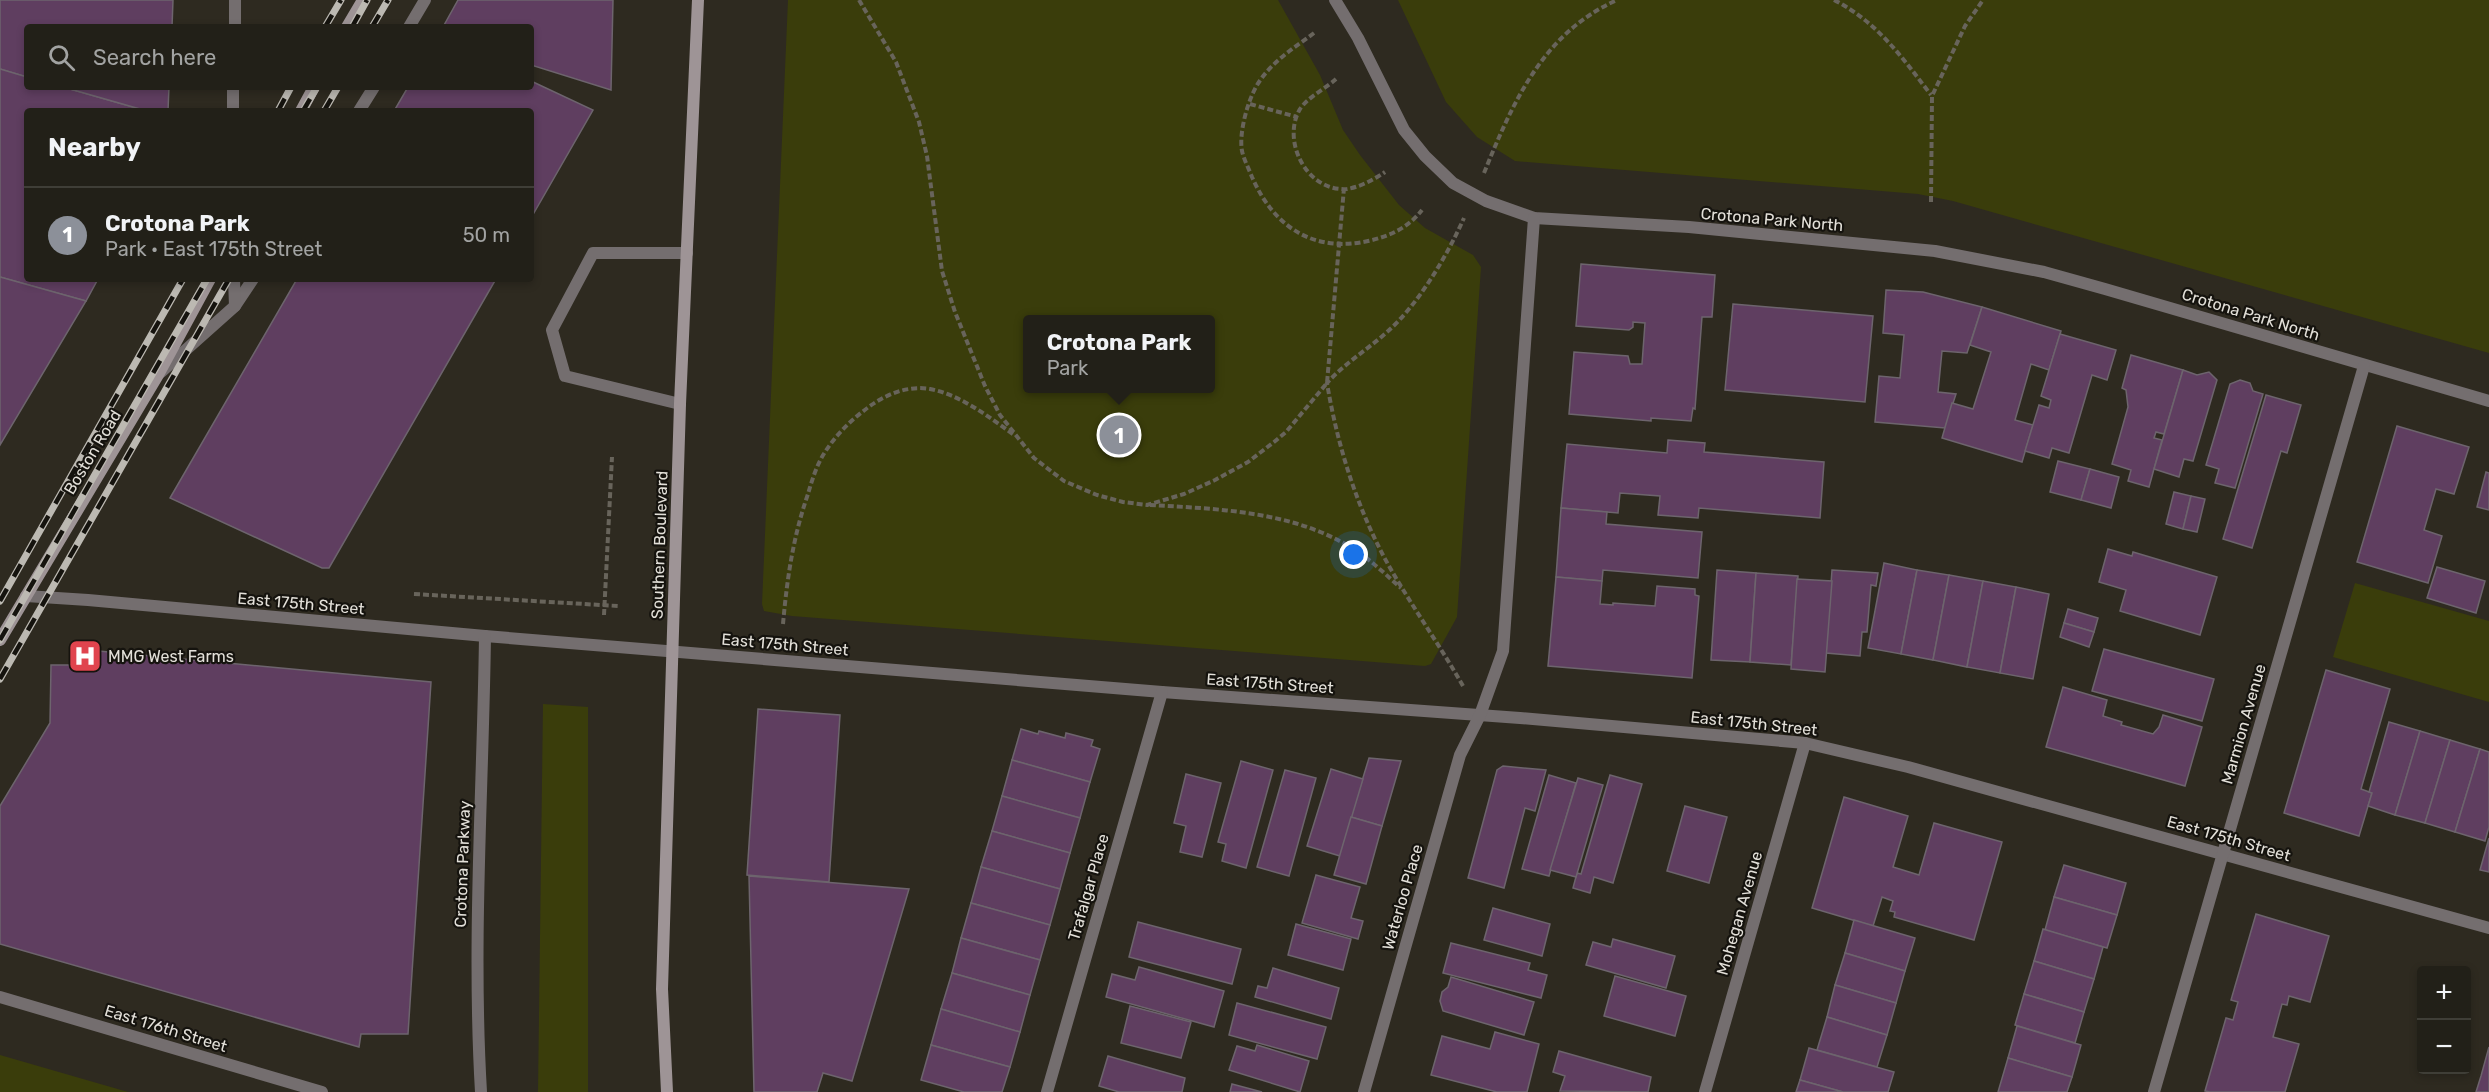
<!DOCTYPE html>
<html lang="en">
<head>
<meta charset="utf-8">
<style>
  :root { --surface:#222018; --page:#2e2d25; --text:#f1f3f6; --muted:#a2a3a2; --line:#3f3e37; --accent:#8c9099 }
  body { margin:0; font-family:Rubik,sans-serif; background:var(--page); color:var(--text) }
  .controls { position:absolute; right:18px; bottom:18px; display:grid; overflow:hidden; border-radius:6px; box-shadow:0 3px 9px #0003 }
  .controls button { width:54px; height:54px; display:grid; place-items:center; padding:0; border:0; border-bottom:2px solid var(--line); background:var(--surface); color:var(--text); font:30px sans-serif }
  .you { position:absolute; left:1354px; top:555px; width:21px; height:21px; margin:-15px; border:4px solid #fff; border-radius:50%; background:#1a73e8; box-shadow:0 0 0 9px #1a73e833 }
  .badge { display:grid; place-items:center; width:39px; height:39px; border-radius:50%; background:var(--accent); color:#fff; font-size:20px; font-weight:700 }
  .pin { position:absolute; translate:-50% -50%; border:3px solid #fff; box-shadow:0 2px 6px #0006 }
  .popup { position:absolute; left:1023px; top:315px; width:192px; height:78px; box-sizing:border-box; display:grid; place-content:center; border-radius:6px; background:var(--surface); filter:drop-shadow(0 2px 4px #0005); font-size:20px; white-space:nowrap; color:var(--muted) }
  .popup b { font-size:22px; color:var(--text) }
  .popup::after { content:''; position:absolute; left:50%; top:100%; margin-left:-12px; border:12px solid transparent; border-top-color:var(--surface) }
  .list { margin:0; padding:0; list-style:none }
  h2 { display:flex; justify-content:space-between; align-items:center; height:78px; margin:0; padding:0 24px; font-size:26px }
  h2 small { font-size:20px; font-weight:400; color:var(--muted) }
  .list li { display:grid; grid-template-columns:39px 1fr auto; gap:18px; align-items:center; box-sizing:border-box; height:96px; padding:0 24px; border-top:2px solid var(--line) }
  .list b { display:block; font-size:22px; white-space:nowrap }
  .list p { margin:0; font-size:20px; white-space:nowrap; color:var(--muted) }
  .list em { font-size:20px; font-style:normal; color:var(--muted) }
  .icon { flex:none; width:33px; height:33px; fill:none; stroke:currentColor; stroke-width:2; stroke-linecap:round; stroke-linejoin:round }
  .map { position:relative; flex:none; width:2489px; height:1092px; overflow:hidden }
  .search { position:absolute; background:var(--surface); box-shadow:0 3px 9px #0003; left:24px; top:24px; width:510px; height:66px; display:flex; align-items:center; gap:15px; box-sizing:border-box; padding:0 21px; border-radius:6px; color:var(--muted); font-size:22px }
  .panel { position:absolute; background:var(--surface); box-shadow:0 3px 9px #0003; left:24px; top:108px; width:510px; height:174px; border-radius:6px }
  .map>svg:first-child { display:block }
  .green { fill:#3a3d0b; fill-rule:evenodd }
  .building { fill:#5f3e60; stroke:#6d646d; stroke-width:1.5 }
  .lines { fill:none; stroke-linecap:round; stroke-linejoin:round }
  .path { stroke:#68645b; stroke-width:4; stroke-dasharray:6 3; stroke-linecap:butt }
  .lane { stroke:#746e6f; stroke-width:12 }
  .street { stroke:#746e6f; stroke-width:12 }
  .secondary { stroke:#9e9496; stroke-width:12 }
  .rail-casing { stroke:#bcb9b2; stroke-width:7 }
  .rail { stroke:#15130e; stroke-width:4.5; stroke-dasharray:14; stroke-linecap:butt }
  .labels { text-anchor:middle; stroke-width:4.5; stroke-linejoin:round; paint-order:stroke }
  .street-label { font-size:16px; fill:#e3e0d9; stroke:#15130e }
  .poi-label { font-size:16px; fill:#e3e0d9; stroke:#15130e; text-anchor:start }
</style>
</head>
<body>
<div class="map">
<svg width="2489" height="1092" viewBox="0 0 2489 1092">
  <rect width="100%" height="100%" fill="#2e2a20"/>
  <!-- green -->
  <g class="green">
    <path d="M788 0H1278L1320 75 1343 130 1360 155 1399 205 1425 228 1473 255 1481 267 1457 617 1431 664 1425 666 792 616 764 611 762 604ZM1028 320H1210V388H1028Z"/>
    <path d="M1398 0H2489V353L1953 201 1918 194 1515 161 1477 137 1446 102Z"/>
    <path d="M2355 583 2489 621V702L2333 657Z"/>
    <path d="M543 704 588 707V1092H538Z"/>
    <path d="M0 1055 128 1092H0Z"/>
  </g>
  <!-- building -->
  <g class="building">
    <path d="M0 0H173L172 27H27V77L0 69Z"/>
    <path d="M458 0H613L611 90 531 65V27H443Z"/>
    <path d="M0 69 27 77V87H63L147 111H27V279H98L86 301 0 277Z"/>
    <path d="M531 81 593 110 531 218V111H394L408 87H531Z"/>
    <path d="M63 87H169L168 111H147Z"/>
    <path d="M1581 264 1715 275 1712 317H1702L1695 409 1693 408 1691 421 1651 418V421L1569 414 1574 352 1628 356 1630 364H1642L1645 323 1633 322V327L1629 330 1576 326Z"/>
    <path d="M0 277 86 301 0 445Z"/>
    <path d="M297 279H496L329 568H322L170 498Z"/>
    <path d="M1886 290 1923 292 1982 307 1967 353 1942 351 1938 392 1956 394 1945 428 1875 422 1879 376 1900 378 1904 335 1883 333Z"/>
    <path d="M1733 304 1873 316 1865 402 1725 390Z"/>
    <path d="M1982 307 2061 331 2049 370 2031 364 2015 420 2033 425 2022 462 1942 438 1952 403 1973 409 1991 352 1970 345Z"/>
    <path d="M2060 334 2116 350 2107 380 2092 375 2069 453 2052 448 2049 458 2025 451 2039 405 2049 408 2051 400 2041 396Z"/>
    <path d="M2131 355 2183 370 2164 434 2156 432 2154 438 2162 440 2149 487 2128 481 2131 470 2112 464 2128 407 2126 390 2122 388Z"/>
    <path d="M2183 370 2197 375 2209 372 2217 380 2193 461 2184 459 2179 477 2154 469Z"/>
    <path d="M2240 380 2250 383 2253 391 2263 394 2235 488 2215 483 2219 469 2206 465 2230 384Z"/>
    <path d="M2266 395 2301 405 2287 453 2281 451 2252 548 2223 539Z"/>
    <path d="M2397 426 2469 447 2454 494 2436 489 2424 530 2442 536 2428 583 2357 562Z"/>
    <path d="M1668 440 1705 443 1704 452 1824 462 1820 518 1699 508 1698 518 1658 515 1660 496 1620 493 1618 513 1561 508 1567 444 1667 453Z"/>
    <path d="M2058 461 2090 469 2081 500 2050 492Z"/>
    <path d="M2090 469 2119 477 2111 508 2081 500Z"/>
    <path d="M2486 472 2489 473V510L2477 507Z"/>
    <path d="M2174 492 2191 496 2183 529 2166 524Z"/>
    <path d="M2191 496 2205 499 2197 532 2183 529Z"/>
    <path d="M1561 508 1607 512 1606 524 1702 532 1698 578 1603 570 1602 581 1556 577Z"/>
    <path d="M2108 549 2132 556 2133 552 2217 577 2200 635 2120 611 2126 590 2099 582Z"/>
    <path d="M1884 563 1917 570 1901 654 1868 648Z"/>
    <path d="M2437 567 2485 581 2476 613 2427 598Z"/>
    <path d="M1717 570 1756 573 1750 662 1711 660Z"/>
    <path d="M1832 570 1878 573 1876 586 1871 585 1867 632H1862L1860 656 1826 653Z"/>
    <path d="M1917 570 1949 575 1933 660 1901 654Z"/>
    <path d="M1756 573 1798 576 1791 665 1750 662Z"/>
    <path d="M1949 575 1983 581 1967 667 1933 660Z"/>
    <path d="M1556 577 1602 581 1600 604 1613 605V603L1655 606 1657 586 1695 589V595L1699 596 1692 678 1548 666Z"/>
    <path d="M1797 579 1832 581 1825 672 1791 669Z"/>
    <path d="M1983 581 2016 587 2000 673 1967 667Z"/>
    <path d="M2016 587 2049 594 2033 679 2000 673Z"/>
    <path d="M2068 609 2098 618 2094 632 2064 623Z"/>
    <path d="M2064 623 2094 632 2089 647 2060 637Z"/>
    <path d="M77 649 431 682 408 1034H361L359 1047 0 944V806L50 723 51 665H70Z"/>
    <path d="M2104 649 2214 679 2202 721 2092 691Z"/>
    <path d="M2326 670 2390 689 2361 789 2372 793 2359 836 2284 813Z"/>
    <path d="M2063 687 2107 700 2103 716 2122 722 2121 725 2153 734 2159 727 2163 715 2202 727 2185 786 2046 747Z"/>
    <path d="M758 709 840 715 829 882 747 875Z"/>
    <path d="M2389 722 2420 731 2395 815 2368 806 2372 793 2369 792Z"/>
    <path d="M1021 729 1038 734 1039 731 1065 738 1066 733 1093 740 1091 746 1100 749 1090 782 1012 760Z"/>
    <path d="M2420 731 2450 740 2425 823 2395 815Z"/>
    <path d="M2450 740 2480 749 2455 832 2425 823Z"/>
    <path d="M2480 749 2489 752V827L2485 841 2455 832Z"/>
    <path d="M1369 758 1401 761 1382 826 1351 817Z"/>
    <path d="M1012 760 1090 782 1080 818 1002 796Z"/>
    <path d="M1241 761 1273 770 1246 868 1222 861 1226 844 1218 842Z"/>
    <path d="M1503 766 1546 770 1535 811 1525 808 1504 888 1468 878 1497 770Z"/>
    <path d="M1331 769 1363 779 1340 856 1307 846Z"/>
    <path d="M1285 770 1316 778 1289 876 1257 867Z"/>
    <path d="M1186 774 1221 783 1202 857 1180 852 1186 826 1174 823Z"/>
    <path d="M1549 775 1576 783 1549 876 1522 869Z"/>
    <path d="M1610 775 1642 784 1613 883 1594 877 1590 893 1573 888 1577 873 1581 874Z"/>
    <path d="M1578 778 1603 785 1576 877 1550 870Z"/>
    <path d="M1002 796 1080 818 1070 853 992 831Z"/>
    <path d="M1844 797 1908 816 1893 867 1919 875 1934 823 2002 842 1974 940 1894 917 1895 912 1890 911 1893 901 1882 897 1873 926 1812 908Z"/>
    <path d="M1685 806 1727 817 1709 883 1667 871Z"/>
    <path d="M1351 817 1382 826 1366 884 1334 875Z"/>
    <path d="M992 831 1070 853 1060 889 981 867Z"/>
    <path d="M2489 838V872L2480 870Z"/>
    <path d="M2064 865 2126 883 2117 915 2054 897Z"/>
    <path d="M981 867 1060 889 1050 925 971 903Z"/>
    <path d="M1316 875 1360 887 1351 918 1363 921 1358 939 1302 923Z"/>
    <path d="M749 876 909 889 852 1081 823 1073 817 1092H754Z"/>
    <path d="M2054 897 2117 915 2107 948 2045 930Z"/>
    <path d="M971 903 1050 925 1040 960 961 938Z"/>
    <path d="M1493 908 1550 924 1542 956 1484 940Z"/>
    <path d="M2256 914 2329 936 2310 1002 2289 996 2287 1005 2282 1004 2273 1037 2299 1044 2285 1092H2210L2205 1091 2226 1018 2233 1020 2238 1002 2231 1000Z"/>
    <path d="M1854 920 1915 938 1905 971 1845 953Z"/>
    <path d="M1138 922 1241 949 1232 984 1129 957Z"/>
    <path d="M1296 924 1351 939 1343 970 1288 955Z"/>
    <path d="M2043 929 2103 947 2094 979 2034 961Z"/>
    <path d="M961 938 1040 960 1030 995 952 973Z"/>
    <path d="M1613 939 1675 956 1666 988 1586 965 1593 942 1611 947Z"/>
    <path d="M1451 943 1530 963 1528 970 1547 975 1541 998 1443 973Z"/>
    <path d="M1845 953 1905 971 1896 1003 1835 985Z"/>
    <path d="M2034 961 2094 979 2084 1012 2024 994Z"/>
    <path d="M1139 967 1224 991 1214 1027 1106 997 1112 974 1135 980Z"/>
    <path d="M1273 968 1339 988 1331 1019 1255 997 1258 986 1267 988Z"/>
    <path d="M952 973 1030 995 1020 1032 941 1009Z"/>
    <path d="M1615 976 1686 996 1675 1036 1604 1016Z"/>
    <path d="M1451 977 1534 1002 1524 1035 1443 1011 1440 1001 1442 992 1448 987Z"/>
    <path d="M1835 985 1896 1003 1887 1035 1827 1017Z"/>
    <path d="M2024 994 2084 1012 2075 1043 2015 1025Z"/>
    <path d="M1237 1003 1326 1027 1317 1059 1229 1035Z"/>
    <path d="M1130 1006 1191 1022 1181 1058 1121 1043Z"/>
    <path d="M941 1009 1020 1032 1010 1067 931 1045Z"/>
    <path d="M1827 1017 1887 1035 1877 1067 1817 1050Z"/>
    <path d="M2017 1026 2081 1045 2072 1077 2008 1058Z"/>
    <path d="M1495 1032 1539 1044 1527 1092H1497L1431 1075 1442 1036 1490 1049Z"/>
    <path d="M931 1045 1010 1067 1002 1092H964L921 1080Z"/>
    <path d="M1257 1045 1309 1061 1300 1092 1229 1070 1237 1046 1255 1051Z"/>
    <path d="M2489 1047V1092H2476L2481 1076Z"/>
    <path d="M1809 1048 1894 1072 1888 1092H1843L1800 1080Z"/>
    <path d="M1559 1051 1651 1077 1648 1092 1560 1091 1565 1076 1553 1072Z"/>
    <path d="M1108 1056 1185 1078 1182 1092H1119L1099 1086Z"/>
    <path d="M2008 1058 2072 1077 2067 1092H1998Z"/>
    <path d="M1800 1080 1843 1092H1796Z"/>
    <path d="M1232 1084 1262 1092H1230Z"/>
  </g>
  <g class="lines">
    <!-- path -->
    <g class="path">
      <path d="M859 0 896 62 919 122 927 156 942 271 955 312 985 386 1000 415 1034 458 1064 481 1097 495 1123 502 1147 505 1184 494 1215 480 1248 462 1274 442 1286 432 1327 383 1344 188"/>
      <path d="M1834 0C1877 22 1902 57 1931 95"/>
      <path d="M1314 33C1291 50 1265 66 1253 93 1246 108 1239 135 1242 151 1244 160 1249 169 1252 177 1274 227 1313 253 1368 241 1390 236 1408 228 1422 210"/>
      <path d="M1336 79C1326 88 1307 98 1300 109 1281 141 1307 192 1347 189 1360 187 1375 179 1385 172"/>
      <path d="M1250 104 1297 117"/>
      <path d="M1484 173C1513 102 1543 33 1617 0"/>
      <path d="M1931 202 1932 96 1965 26 1983 0"/>
      <path d="M1150 505C1219 509 1295 511 1355 550 1371 560 1386 575 1401 588"/>
      <path d="M414 594 618 606"/>
      <path d="M604 615 612 457"/>
      <path d="M783 624C787 579 793 537 808 494 812 480 817 464 825 452 836 435 851 420 866 409 884 395 907 385 930 389 961 395 989 417 1014 435"/>
      <path d="M1463 686C1438 642 1408 601 1384 557 1355 502 1337 443 1327 383 1345 363 1367 350 1387 332 1418 305 1447 256 1464 218"/>
    </g>
    <!-- lane -->
    <g class="lane">
      <path d="M409 27 425 0"/>
      <path d="M359 111 374 87"/>
      <path d="M161 372 235 306 253 279"/>
      <path d="M680 404 565 376 552 330 593 253H687"/>
    </g>
    <!-- street -->
    <g class="street">
      <path d="M1335 0 1358 38 1404 130 1425 156 1453 183 1486 201 1534 218 1689 227 1935 251 2044 272 2105 289 2489 401"/>
      <path d="M235 27V0"/>
      <path d="M233 111V87"/>
      <path d="M234 279 235 306"/>
      <path d="M26 596 88 600 485 636 1162 692 1520 718 1805 743 1908 767 2489 928"/>
      <path d="M0 997 322 1092"/>
      <path d="M481 1092C472 940 483 789 485 636"/>
      <path d="M1047 1092 1162 692"/>
      <path d="M1364 1092 1460 755 1480 715 1503 651 1534 218"/>
      <path d="M1705 1092 1805 743"/>
      <path d="M2154 1092 2364 366"/>
    </g>
    <!-- secondary -->
    <g class="secondary">
      <path d="M347 27 363 0"/>
      <path d="M301 111 314 87"/>
      <path d="M0 640 158 375 210 279"/>
      <path d="M667 1092 662 989 680 404 698 0"/>
    </g>
    <defs>
      <g id="rail">
        <path d="M325 27 341 0"/>
        <path d="M352 27 367 0"/>
        <path d="M372 27 388 0"/>
        <path d="M278 111 291 87"/>
        <path d="M303 111 317 87"/>
        <path d="M324 111 338 87"/>
        <path d="M0 601 183 279"/>
        <path d="M0 640 207 279"/>
        <path d="M0 679 229 279"/>
      </g>
    </defs>
    <!-- rail casing -->
    <use href="#rail" class="rail-casing"/>
    <!-- rail -->
    <use href="#rail" class="rail"/>
  </g>
  <!-- icons -->
  <defs>
    <symbol id="hospital-square" viewBox="-11 -11 22 22"><rect x="-9" y="-9" width="18" height="18" rx="4" fill="#e0444e" stroke="#15130e"/><path d="M-5-5h3v3.5h4V-5h3V5h-3V1.5h-4V5h-3Z" fill="#fff"/></symbol>
  </defs>
  <g fill-rule="evenodd">
    <use href="#hospital-square" x="66" y="637" width="38" height="38"/>
  </g>
  <g class="labels">
    <!-- street labels -->
    <g class="street-label">
      <text transform="translate(1772 219) rotate(5)" y="6">Crotona Park North</text>
      <text transform="translate(2251 314) rotate(17)" y="6">Crotona Park North</text>
      <text transform="translate(92 452) rotate(-59)" y="6">Boston Road</text>
      <text transform="translate(659 545) rotate(-88)" y="6">Southern Boulevard</text>
      <text transform="translate(301 603) rotate(5)" y="6">East 175th Street</text>
      <text transform="translate(785 644) rotate(5)" y="6">East 175th Street</text>
      <text transform="translate(1270 683) rotate(4)" y="6">East 175th Street</text>
      <text transform="translate(1754 723) rotate(6)" y="6">East 175th Street</text>
      <text transform="translate(2243 724) rotate(-74)" y="6">Marmion Avenue</text>
      <text transform="translate(2229 838) rotate(16)" y="6">East 175th Street</text>
      <text transform="translate(462 864) rotate(-88)" y="6">Crotona Parkway</text>
      <text transform="translate(1088 887) rotate(-74)" y="6">Trafalgar Place</text>
      <text transform="translate(1402 897) rotate(-74)" y="6">Waterloo Place</text>
      <text transform="translate(1739 913) rotate(-74)" y="6">Mohegan Avenue</text>
      <text transform="translate(166 1028) rotate(17)" y="6">East 176th Street</text>
    </g>
    <!-- poi labels -->
    <g class="poi-label">
      <text x="108" y="662">MMG West Farms</text>
    </g>
  </g>
</svg>
<div class="controls">
<button>+</button>
<button>−</button>
</div>
<div class="you"></div>
<div class="pin badge" style="left:1119px;top:435px">1</div>
<div class="popup"><b>Crotona Park</b>Park</div>
<div class="search"><svg class="icon" aria-label="search" viewBox="0 0 24 24"><circle cx="10" cy="10" r="6"/><path d="M15 15l6 6"/></svg>Search here</div>
<section class="panel">
<h2>Nearby<small></small></h2>
<ul class="list">
<li><span class="badge">1</span><div><b>Crotona Park</b><p>Park · East 175th Street</p></div><em>50 m</em></li>
</ul>
</section>
</div>
</body>
</html>
